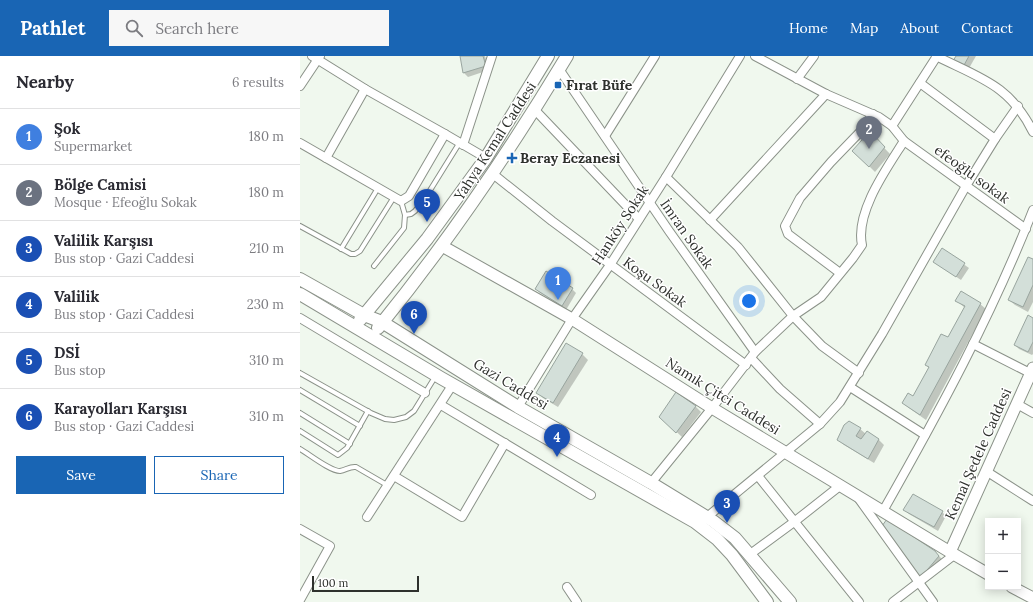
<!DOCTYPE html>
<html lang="en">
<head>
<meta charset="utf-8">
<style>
  :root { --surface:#fff; --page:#f7f7f7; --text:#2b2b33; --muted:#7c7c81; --line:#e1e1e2; --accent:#1965b4 }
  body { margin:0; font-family:Lora,serif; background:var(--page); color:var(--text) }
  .controls { position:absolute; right:12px; bottom:12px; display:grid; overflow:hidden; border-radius:0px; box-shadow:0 2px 10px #0003 }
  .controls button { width:36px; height:36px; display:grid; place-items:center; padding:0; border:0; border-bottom:1px solid var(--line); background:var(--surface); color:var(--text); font:20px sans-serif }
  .scale { position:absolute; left:12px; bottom:10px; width:107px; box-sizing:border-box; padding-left:4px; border:2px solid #2e312d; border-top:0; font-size:11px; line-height:14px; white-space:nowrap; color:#2e312d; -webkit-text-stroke:3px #fff; paint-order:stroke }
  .you { position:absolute; left:449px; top:245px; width:14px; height:14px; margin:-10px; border:3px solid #fff; border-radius:50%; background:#1a73e8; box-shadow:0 0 0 6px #1a73e833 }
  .badge { display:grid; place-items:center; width:26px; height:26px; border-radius:50%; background:var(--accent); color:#fff; font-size:13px; font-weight:700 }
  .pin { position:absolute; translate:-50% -33px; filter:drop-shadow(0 1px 2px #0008) }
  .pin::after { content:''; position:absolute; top:21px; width:14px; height:12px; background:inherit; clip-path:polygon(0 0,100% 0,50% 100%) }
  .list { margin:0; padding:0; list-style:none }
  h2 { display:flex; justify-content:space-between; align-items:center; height:52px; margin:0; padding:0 16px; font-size:17px }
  h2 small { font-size:13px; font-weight:400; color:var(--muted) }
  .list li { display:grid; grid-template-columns:26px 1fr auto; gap:12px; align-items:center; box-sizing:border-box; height:56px; padding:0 16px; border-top:1px solid var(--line) }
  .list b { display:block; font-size:15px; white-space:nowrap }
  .list p { margin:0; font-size:13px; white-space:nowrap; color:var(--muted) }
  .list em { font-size:13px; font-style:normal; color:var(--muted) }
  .actions { display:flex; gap:8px; padding:12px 16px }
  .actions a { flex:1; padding:9px 0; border:1px solid var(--accent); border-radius:0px; text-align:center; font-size:14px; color:var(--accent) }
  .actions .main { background:var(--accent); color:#fff }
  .icon { flex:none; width:22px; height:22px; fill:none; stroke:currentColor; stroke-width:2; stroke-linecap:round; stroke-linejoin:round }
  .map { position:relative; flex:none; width:733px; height:546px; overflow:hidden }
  header { display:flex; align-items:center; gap:24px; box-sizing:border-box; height:56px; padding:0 20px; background:var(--accent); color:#fff }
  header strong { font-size:19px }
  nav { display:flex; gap:22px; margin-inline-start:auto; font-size:14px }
  .search { width:280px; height:36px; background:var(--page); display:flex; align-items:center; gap:10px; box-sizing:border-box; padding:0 14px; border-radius:0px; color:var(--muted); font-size:15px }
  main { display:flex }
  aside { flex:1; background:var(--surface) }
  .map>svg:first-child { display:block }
  .shadow { fill:#0003 }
  .building { fill:#d3dfd9; stroke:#99a59f }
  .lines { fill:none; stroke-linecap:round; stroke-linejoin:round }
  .lane-casing { stroke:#8b9289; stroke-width:6 }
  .street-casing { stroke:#8b9289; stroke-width:10 }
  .secondary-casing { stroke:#8b9289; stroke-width:13 }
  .primary-casing { stroke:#8b9289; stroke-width:14 }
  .lane { stroke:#fff; stroke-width:4 }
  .street { stroke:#fff; stroke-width:8 }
  .secondary { stroke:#fff; stroke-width:11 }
  .primary { stroke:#fff; stroke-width:12 }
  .poi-dot { fill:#1965b4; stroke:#fff; stroke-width:1.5 }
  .labels { text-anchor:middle; stroke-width:3; stroke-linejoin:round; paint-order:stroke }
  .poi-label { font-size:14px; font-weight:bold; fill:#2e312d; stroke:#fff; text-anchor:start }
  .street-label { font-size:14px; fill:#2e312d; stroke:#fff }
</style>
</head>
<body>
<header>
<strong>Pathlet</strong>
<div class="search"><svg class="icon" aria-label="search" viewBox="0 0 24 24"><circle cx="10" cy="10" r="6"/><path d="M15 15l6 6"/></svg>Search here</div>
<nav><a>Home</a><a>Map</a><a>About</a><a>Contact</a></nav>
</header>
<main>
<aside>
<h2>Nearby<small>6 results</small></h2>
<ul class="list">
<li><span class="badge" style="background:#3f7fe0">1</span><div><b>Şok</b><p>Supermarket</p></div><em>180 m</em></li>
<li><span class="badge" style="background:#6b7280">2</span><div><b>Bölge Camisi</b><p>Mosque · Efeoğlu Sokak</p></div><em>180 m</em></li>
<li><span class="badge" style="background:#1a4fb4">3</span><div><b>Valilik Karşısı</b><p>Bus stop · Gazi Caddesi</p></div><em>210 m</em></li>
<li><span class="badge" style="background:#1a4fb4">4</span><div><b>Valilik</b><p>Bus stop · Gazi Caddesi</p></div><em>230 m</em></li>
<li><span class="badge" style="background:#1a4fb4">5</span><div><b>DSİ</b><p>Bus stop</p></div><em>310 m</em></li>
<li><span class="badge" style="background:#1a4fb4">6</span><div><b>Karayolları Karşısı</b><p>Bus stop · Gazi Caddesi</p></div><em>310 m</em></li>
</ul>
<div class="actions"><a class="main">Save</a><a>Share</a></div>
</aside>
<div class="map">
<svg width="733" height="546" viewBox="0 0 733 546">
  <rect width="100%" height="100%" fill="#f0f8ee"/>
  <!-- shadow -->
  <g class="shadow">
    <path d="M161 0H185L189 14 168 21 164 17Z"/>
    <path d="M657 0H676L668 14Z"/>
    <path d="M570 77 590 98 575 116 554 95Z"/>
    <path d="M642 193 669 212 661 224 634 206Z"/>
    <path d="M733 204V246L728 256 715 249 709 244Z"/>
    <path d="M236 233H272L276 237 266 254 240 237Z"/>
    <path d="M657 245 680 248 686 253 626 364 609 352 603 347 614 341 630 313 626 309 648 283 665 252Z"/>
    <path d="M733 263V298L732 299 719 293 715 289Z"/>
    <path d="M282 298 288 304 258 351 243 342 237 336Z"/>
    <path d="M376 337 396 351 401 356 382 381 366 366Z"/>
    <path d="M560 373 566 378 578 383 584 389 574 407 544 389 538 384Z"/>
    <path d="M605 454 642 456 646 460 638 475 609 458Z"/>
    <path d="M583 470 635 496 641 502 644 506 628 525H626Z"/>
  </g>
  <!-- building -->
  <g class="building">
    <path d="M160 0H183L186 10 163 17Z"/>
    <path d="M656 0H669L663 11 653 5Z"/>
    <path d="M570 75 585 91 569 111 552 95Z"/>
    <path d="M642 192 665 207 656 221 633 206Z"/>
    <path d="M728 201 733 203V229L723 251 708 244Z"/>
    <path d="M246 215 273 232 262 250 235 233Z"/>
    <path d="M661 235 681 247 620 359 602 347 608 337 613 340 629 311 625 309 641 278 648 281 665 250 655 245Z"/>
    <path d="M728 259 733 262V286L728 296 714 289Z"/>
    <path d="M266 287 283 297 253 347 236 337Z"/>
    <path d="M376 336 396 350 376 377 359 361Z"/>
    <path d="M549 365 561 372 556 380 561 383 567 375 579 383 568 403 537 384 544 369Z"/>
    <path d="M613 438 643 455 634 471 603 454Z"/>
    <path d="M587 463 635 495 639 500 622 520H619L582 470Z"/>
  </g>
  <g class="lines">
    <defs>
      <g id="lane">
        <path d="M105 159 111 158 115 155 124 144 160 86"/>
        <path d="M0 170 51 198H55L60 195 94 141"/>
        <path d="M41 193 78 132"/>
        <path d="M74 210 104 172 105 159 101 145"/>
        <path d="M0 317 71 357 85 363 94 364 106 361 114 355 135 321"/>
        <path d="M0 334 60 370"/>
        <path d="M0 357 50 388"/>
        <path d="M0 375 38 399 47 392 68 355"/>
        <path d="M0 393C9 398 30 415 40 415 46 414 50 410 56 411L87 429"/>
      </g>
      <g id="street">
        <path d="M12 0 65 33 145 78 186 102"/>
        <path d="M455 0 526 38 579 61 592 70 604 85 726 173"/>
        <path d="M636 0C680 22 710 29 733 76"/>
        <path d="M259 13 369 175 455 296"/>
        <path d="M497 23 514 0"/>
        <path d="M0 30 20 0"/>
        <path d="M235 54 339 163"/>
        <path d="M592 70 637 0"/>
        <path d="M305 80 355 0"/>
        <path d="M695 83 718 50"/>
        <path d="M0 87 101 145 109 140 145 78"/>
        <path d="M163 89 192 0"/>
        <path d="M26 102 65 33"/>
        <path d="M193 118 252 165 446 309"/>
        <path d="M366 121 438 191 493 260 522 290 559 317"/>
        <path d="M410 164 526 38"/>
        <path d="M540 217 488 178 485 170 500 142 531 106 560 76 573 58"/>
        <path d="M0 262 125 337"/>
        <path d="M673 288 730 317"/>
        <path d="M451 302 480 333 520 368"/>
        <path d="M550 331 625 379"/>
        <path d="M717 348 733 357"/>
        <path d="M141 349 291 439"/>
        <path d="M218 351 272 263 310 209 366 121 440 0"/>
        <path d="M686 415 733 445"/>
        <path d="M94 420 162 461 205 387"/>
        <path d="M458 420 559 546"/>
        <path d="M351 427 412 352 455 296 493 260 521 241 553 202 562 189C555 156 587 112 604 85"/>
        <path d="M559 443 633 546"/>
        <path d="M583 455C638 358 692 259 733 154"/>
        <path d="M67 461 153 328"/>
        <path d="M407 461 520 368 540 346 582 278 666 130 695 83 620 27"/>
        <path d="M0 473 30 490 0 544"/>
        <path d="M449 499 494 466 541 429"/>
        <path d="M267 531 277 546"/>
        <path d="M593 546 654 499"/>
      </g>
      <g id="secondary">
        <path d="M142 190 272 263 412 352 650 496 688 518"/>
        <path d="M650 496 733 312"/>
        <path d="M712 531 733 542"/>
      </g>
      <g id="primary">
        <path d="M0 223 64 259 82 266 218 351 351 427 413 465 435 482 490 546"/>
        <path d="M0 238 141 322 395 466 417 483 432 499 467 546"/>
        <path d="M60 264 127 183 186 102 248 0"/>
        <path d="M78 272C148 186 210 95 267 0"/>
      </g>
    </defs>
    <!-- lane casing -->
    <use href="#lane" class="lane-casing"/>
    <!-- street casing -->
    <use href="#street" class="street-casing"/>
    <!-- secondary casing -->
    <use href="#secondary" class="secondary-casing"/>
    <!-- primary casing -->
    <use href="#primary" class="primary-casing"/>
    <!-- lane -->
    <use href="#lane" class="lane"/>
    <!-- street -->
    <use href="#street" class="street"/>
    <!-- secondary -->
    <use href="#secondary" class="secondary"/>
    <!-- primary -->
    <use href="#primary" class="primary"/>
  </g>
  <!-- markers -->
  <g class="poi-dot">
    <rect x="254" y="25" width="8" height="8" rx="2"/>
    <path d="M210 96h4v4h4v4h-4v4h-4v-4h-4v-4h4z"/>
  </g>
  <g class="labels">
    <!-- poi labels -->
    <g class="poi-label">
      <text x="266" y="34">Fırat Büfe</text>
      <text x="220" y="107">Beray Eczanesi</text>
    </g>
    <!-- street labels -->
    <g class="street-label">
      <text transform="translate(195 85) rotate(-57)" y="5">Yahya Kemal Caddesi</text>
      <text transform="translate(672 118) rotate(36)" y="5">efeoğlu sokak</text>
      <text transform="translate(320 169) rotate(-57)" y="5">Hanköy Sokak</text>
      <text transform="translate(387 178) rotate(55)" y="5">İmran Sokak</text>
      <text transform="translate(355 226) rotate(36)" y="5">Koşu Sokak</text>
      <text transform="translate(211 328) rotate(31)" y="5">Gazi Caddesi</text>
      <text transform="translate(423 340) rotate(32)" y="5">Namık Çitci Caddesi</text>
      <text transform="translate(678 398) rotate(-66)" y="5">Kemal Şedele Caddesi</text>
    </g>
  </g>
</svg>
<div class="controls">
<button>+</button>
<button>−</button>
</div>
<div class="scale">100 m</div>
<div class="you"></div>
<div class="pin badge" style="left:258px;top:244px;background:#3f7fe0">1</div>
<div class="pin badge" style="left:569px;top:93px;background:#6b7280">2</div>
<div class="pin badge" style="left:427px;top:467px;background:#1a4fb4">3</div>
<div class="pin badge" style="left:257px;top:401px;background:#1a4fb4">4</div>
<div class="pin badge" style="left:127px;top:166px;background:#1a4fb4">5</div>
<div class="pin badge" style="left:114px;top:278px;background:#1a4fb4">6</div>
</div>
</main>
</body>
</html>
